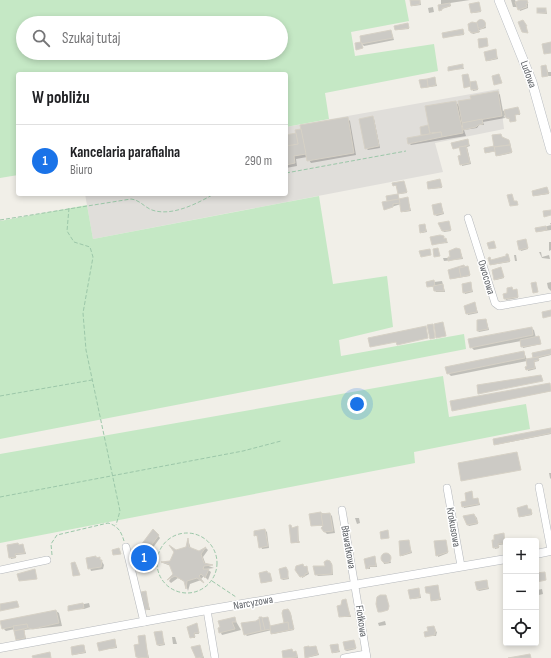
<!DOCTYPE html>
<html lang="pl">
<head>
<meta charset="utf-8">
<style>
  :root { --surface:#fff; --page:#f2f2f2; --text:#202124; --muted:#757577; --line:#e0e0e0; --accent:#1a73e8 }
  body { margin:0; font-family:"Sofia Sans Condensed",sans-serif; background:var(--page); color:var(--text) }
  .controls { position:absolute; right:12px; bottom:12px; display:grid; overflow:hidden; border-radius:4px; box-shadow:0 2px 6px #0003 }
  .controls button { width:36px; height:36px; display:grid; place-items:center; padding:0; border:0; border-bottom:1px solid var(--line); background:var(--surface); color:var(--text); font:20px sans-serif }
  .you { position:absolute; left:357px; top:404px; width:14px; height:14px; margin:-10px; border:3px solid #fff; border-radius:50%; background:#1a73e8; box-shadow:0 0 0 6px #1a73e833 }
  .badge { display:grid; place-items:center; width:26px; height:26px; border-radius:50%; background:var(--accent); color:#fff; font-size:13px; font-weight:700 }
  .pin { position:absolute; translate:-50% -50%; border:2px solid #fff; box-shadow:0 1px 4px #0006 }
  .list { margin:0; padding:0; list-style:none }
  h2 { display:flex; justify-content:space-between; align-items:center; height:52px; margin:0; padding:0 16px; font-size:17px }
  h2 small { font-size:13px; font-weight:400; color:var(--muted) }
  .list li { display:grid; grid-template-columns:26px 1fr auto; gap:12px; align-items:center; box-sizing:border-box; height:72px; padding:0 16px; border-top:1px solid var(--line) }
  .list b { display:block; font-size:15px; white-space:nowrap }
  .list p { margin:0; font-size:13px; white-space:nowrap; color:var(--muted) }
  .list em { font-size:13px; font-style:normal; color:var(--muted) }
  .icon { flex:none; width:22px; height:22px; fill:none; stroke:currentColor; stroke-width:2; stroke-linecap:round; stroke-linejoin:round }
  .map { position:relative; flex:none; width:551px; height:658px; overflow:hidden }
  .search { position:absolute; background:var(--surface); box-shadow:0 2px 6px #0003; left:16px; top:16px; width:272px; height:44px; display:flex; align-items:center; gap:10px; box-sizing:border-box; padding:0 14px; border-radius:22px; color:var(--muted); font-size:15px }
  .panel { position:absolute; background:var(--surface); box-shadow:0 2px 6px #0003; left:16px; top:72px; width:272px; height:124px; border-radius:4px }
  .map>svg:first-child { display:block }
  .industrial { fill:#e0deda }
  .green { fill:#c5e8c5; fill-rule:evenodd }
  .shadow { fill:#0003; fill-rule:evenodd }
  .building { fill:#cccac5; stroke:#d6d1c6 }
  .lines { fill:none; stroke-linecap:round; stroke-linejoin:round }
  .minor-casing { stroke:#b5b8bc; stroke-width:8 }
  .tertiary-casing { stroke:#b5b8bc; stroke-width:9 }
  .secondary-casing { stroke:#b6babf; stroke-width:10 }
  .path { stroke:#9cc7a9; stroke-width:1; stroke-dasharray:4 2; stroke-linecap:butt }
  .minor { stroke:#fff; stroke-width:7 }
  .tertiary { stroke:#fff; stroke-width:8 }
  .secondary { stroke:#fff; stroke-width:9 }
  .labels { text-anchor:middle; stroke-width:3; stroke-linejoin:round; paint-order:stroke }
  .street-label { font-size:11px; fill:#5f6368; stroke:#fff }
</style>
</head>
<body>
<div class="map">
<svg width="551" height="658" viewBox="0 0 551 658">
  <rect width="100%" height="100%" fill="#f1efe8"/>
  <!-- industrial -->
  <path class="industrial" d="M499 89 504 129 435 143 443 172 93 239 85 194H286V127Z"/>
  <!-- green -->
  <g class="green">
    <path d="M0 0H405L409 21 351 32 355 56 434 44 438 71 325 93 329 119 286 127V74H18V175L0 178ZM23 23H281V53H23Z"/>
    <path d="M319 196 333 284 387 276 393 327 339 340 341 356 464 334 466 349 0 439V221L87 205 93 239Z"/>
    <path d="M443 376 449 417 526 404 530 429 414 452 415 463 0 543V454Z"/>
  </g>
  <!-- shadow -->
  <g class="shadow">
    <path d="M411 0H420L421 5 413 6Z"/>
    <path d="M441 0H470L450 3 451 6 442 9 441 11Z"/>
    <path d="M511 0H515L516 2 525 0 528 2V8L520 11 518 7H513Z"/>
    <path d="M479 3 481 12 473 13 472 12Z"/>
    <path d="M433 7 434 12 429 13 428 8Z"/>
    <path d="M546 9 547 14 538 13Z"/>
    <path d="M484 20 486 28 479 30 480 32 473 34 472 33 475 24Z"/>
    <path d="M408 25 409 29 396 30Z"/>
    <path d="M391 31 394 40 364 46 362 44Z"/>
    <path d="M463 31 464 35 444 37Z"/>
    <path d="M495 50 498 59 488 61 487 60Z"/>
    <path d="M462 65 464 69 449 70Z"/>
    <path d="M546 66 548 72H551V76H543Z"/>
    <path d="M468 75 470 83 476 82 478 90 473 91 472 87H465Z"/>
    <path d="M434 78 437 86 422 88Z"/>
    <path d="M498 92 500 95 503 111 519 109 520 115H515L516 120 511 121 510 118 508 119 504 115 505 118 483 122 484 125H479L477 128 464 130 466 136 411 145 409 143 423 136 422 135 428 126 431 129 456 102 459 106 472 99ZM432 132H446L432 134Z"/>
    <path d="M372 117 374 119 380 148 368 150 366 148Z"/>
    <path d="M347 118 350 121 356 155 311 163 307 157 296 159 297 166 286 168V136Z"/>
    <path d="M501 135 503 139 510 142 512 153 498 156 496 151 486 153 493 147Z"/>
    <path d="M467 140 470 146 467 147 471 164 462 166 461 148H454Z"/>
    <path d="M440 180 442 188 429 189Z"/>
    <path d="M404 182 407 193 400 194 397 186 394 185Z"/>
    <path d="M547 188 549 194 534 196Z"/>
    <path d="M398 196 399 200 408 199 411 211 404 212 401 204 385 209 388 202 387 197Z"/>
    <path d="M441 204 444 214 437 216 435 215Z"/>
    <path d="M449 222 451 231 444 232 443 231Z"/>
    <path d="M550 223H551V230L537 232V229L551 225Z"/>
    <path d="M425 225 427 232 422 233 421 232Z"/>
    <path d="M443 237 448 243 433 244Z"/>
    <path d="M526 240 528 249 521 251 520 249Z"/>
    <path d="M549 242H551V250L549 251Z"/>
    <path d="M460 250 463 259 444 261 443 258H452Z"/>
    <path d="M539 252H541L542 257 549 255 550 259 542 258Z"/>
    <path d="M508 255 510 262 491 265 490 258 491 261 507 257Z"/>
    <path d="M514 255H516L517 261H515Z"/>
    <path d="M468 267 470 276 451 279 465 268Z"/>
    <path d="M501 269 504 278 496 280 495 279Z"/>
    <path d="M442 281 445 292H436L434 287H428L434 282Z"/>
    <path d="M551 282V291L548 288 547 283Z"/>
    <path d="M470 283 473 292 465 294 464 292Z"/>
    <path d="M512 288 513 291 517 292 518 298 506 300 505 298Z"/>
    <path d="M475 304 478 313 468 315 465 306Z"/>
    <path d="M486 319 489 330 479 332 478 331Z"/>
    <path d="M531 328 534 330 536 338 540 339 541 344 523 348 521 341 474 350 471 347Z"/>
    <path d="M551 350V355L539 358V361L534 362 536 369 528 371 527 361 451 376 448 373 524 352 527 360 534 358 533 354Z"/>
    <path d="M550 385 551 391 453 410Z"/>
    <path d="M551 429V434L495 445Z"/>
    <path d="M549 473H551V479L550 478Z"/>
    <path d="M471 493 474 500 478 499 480 505 464 508 462 502 468 501Z"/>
    <path d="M527 507 529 510 532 511V515L521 517 520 516Z"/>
    <path d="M321 513 330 514 332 516 335 533 327 534 325 532V526L312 525Z"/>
    <path d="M474 515 477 518 478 524 469 526 467 524Z"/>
    <path d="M355 518H359L360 523 357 524Z"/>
    <path d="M291 526 292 529H298L299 543H292L290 527Z"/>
    <path d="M153 530 160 538 152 549 156 552 153 559 149 558 148 568H141L139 566Z"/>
    <path d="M265 530 267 532 269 548 262 549 258 537 255 535Z"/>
    <path d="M503 535 506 544 499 545V548L495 549 493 541Z"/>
    <path d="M188 540 191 549 199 552 206 548 208 550 203 557 206 565 214 568 207 569 211 572 208 580 204 576 201 579 204 582 201 580 190 584 188 591 185 582 178 578 171 583 169 581 174 574 171 566 163 563 170 562 176 551 187 547Z"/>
    <path d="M408 541 412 553 402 556 401 555Z"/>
    <path d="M445 541 448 553 438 557 435 542Z"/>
    <path d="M23 545 26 554 16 555V558L11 559 8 546Z"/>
    <path d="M388 554 391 563 384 564 382 555Z"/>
    <path d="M96 557 101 560 104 565 103 569 91 571 87 559Z"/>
    <path d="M375 557 377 567H370V569H368L367 568Z"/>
    <path d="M330 562 332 564 333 575 318 576 316 574Z"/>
    <path d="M303 565 307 568 309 574 302 578Z"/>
    <path d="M286 569 289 579 283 580 282 579Z"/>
    <path d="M270 574 272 581 263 583 262 582Z"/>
    <path d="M486 581 489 589 479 591 478 590Z"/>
    <path d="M437 586 441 600 433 601 431 594 427 593Z"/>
    <path d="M419 589 421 598 412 599 411 598Z"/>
    <path d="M542 589 543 594 539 595 537 590Z"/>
    <path d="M145 592 150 610H147L146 609Z"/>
    <path d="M345 600 351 617H341V606Z"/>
    <path d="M89 603 90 607 84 609 69 610V607Z"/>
    <path d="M288 610 291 614 294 630 273 634 272 630 247 636 245 634 256 622 268 618 270 627 285 624Z"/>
    <path d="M56 611 59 613 62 626 24 630 26 639 18 640 15 629 6 631 3 628 1 621Z"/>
    <path d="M234 618 241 630 222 635 219 629Z"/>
    <path d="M385 621 386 625 379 626 378 623Z"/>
    <path d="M197 624 199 634H195V638H192L190 637Z"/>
    <path d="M435 631 437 632 436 636H426Z"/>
    <path d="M161 632 165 645 159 646 158 645Z"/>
    <path d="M144 636 149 658H138L137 657Z"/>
    <path d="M172 637H175L177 644H173Z"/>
    <path d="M115 640 117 648 100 650Z"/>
    <path d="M354 641 356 649 347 651 345 650Z"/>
    <path d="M337 645 340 652 334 653 333 652Z"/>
    <path d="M84 646 86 653 73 655Z"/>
    <path d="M200 647 204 658H196L192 648Z"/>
    <path d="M316 647 319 655 306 658 305 648Z"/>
    <path d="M292 650 293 652 297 653 298 658H284V652Z"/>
  </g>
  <!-- building -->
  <g class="building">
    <path d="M410 0H420V4L411 6Z"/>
    <path d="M520 0H527L528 3 526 4 527 7 518 10 515 2Z"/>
    <path d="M479 2 481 11 471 13 469 4Z"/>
    <path d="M450 3V6L442 8V10L439 11 438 5Z"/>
    <rect x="537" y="8" width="9" height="5"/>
    <circle cx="481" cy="24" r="4.5"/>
    <path d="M523 20 527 26H526L528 33 522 32 518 22Z"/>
    <path d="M472 22 477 23 479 32 471 33 470 31H469L468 24Z"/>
    <path d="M408 23 409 28 395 30 394 26Z"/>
    <path d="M463 29 464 34 443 38 442 33Z"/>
    <path d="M391 30 393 38 361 44 360 36Z"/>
    <path d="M487 38 488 46 479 48 478 39Z"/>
    <path d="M361 42 363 48 356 50 355 43Z"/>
    <path d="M551 42V53L544 54 542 44Z"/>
    <path d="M496 49 497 58 486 61 484 52Z"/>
    <path d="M463 64V68L448 71V67Z"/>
    <path d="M546 65 548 76 542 77 541 66Z"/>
    <path d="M468 74 471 86 464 88 462 75Z"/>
    <path d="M499 74 502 83 494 85 492 76Z"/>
    <path d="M435 77 436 85 428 87 427 79Z"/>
    <path d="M427 79 428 87 421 88 419 80Z"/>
    <path d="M476 81 478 89 471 90 470 82Z"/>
    <path d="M498 91 502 116 462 123 458 101 471 99 470 96Z"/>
    <path d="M456 101 463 133 442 137 441 132 430 133 425 106Z"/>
    <path d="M518 107 520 114 515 115 516 121 510 122 509 118H506L504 110Z"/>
    <path d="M373 116 379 146 365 149 359 119Z"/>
    <path d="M348 117 354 153 307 161 300 125Z"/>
    <path d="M482 119 483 124 478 125 476 127 463 130 462 123Z"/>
    <path d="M428 125 430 134 421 135 420 127Z"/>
    <path d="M301 129 306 154 294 156 295 163 286 165V146L298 144 295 130Z"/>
    <path d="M441 132 442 137 408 144 407 138Z"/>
    <path d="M296 133 298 144 286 146V135Z"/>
    <path d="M501 134 502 137 509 140 510 145 494 147 492 135Z"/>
    <path d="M468 139 469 145 453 149 451 143Z"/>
    <path d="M510 145 512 152 496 156 494 147Z"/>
    <path d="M466 146 470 163 460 165 458 156 461 155 459 147Z"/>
    <path d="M494 146 495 151 485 153 484 148Z"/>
    <path d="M440 179 442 187 428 189 427 182Z"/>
    <path d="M404 181 407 192 398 194 396 185 393 186 392 183Z"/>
    <path d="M547 187 549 193 533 196 532 191Z"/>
    <path d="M398 194 399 199 387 201 386 196Z"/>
    <path d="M512 194 514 201H517L518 205 510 206 507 195Z"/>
    <path d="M408 197 410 210 401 212 399 199Z"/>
    <path d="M399 199 400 203 393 204V207L384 210 382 202Z"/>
    <path d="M441 203 443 213 434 215 432 205Z"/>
    <path d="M551 210V215L544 217 543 211Z"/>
    <path d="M449 221 451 230 442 231 438 223Z"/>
    <path d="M425 224 426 231 420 233 419 225Z"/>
    <path d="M546 226 547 230 536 232 535 228Z"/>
    <path d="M440 235 444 236V239L446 238 447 242 432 245 430 237Z"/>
    <path d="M526 239 528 248 519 250 517 241Z"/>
    <path d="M494 241 496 248 489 249 487 243Z"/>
    <path d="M438 248 440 256 434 257 433 249Z"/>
    <path d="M456 248 460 249 462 258 448 261V257H450L449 251Z"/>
    <path d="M430 249 431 255 421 257 419 251Z"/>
    <path d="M506 254H508L510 261 490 265 488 258 490 257 491 260 506 256Z"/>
    <path d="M464 265 465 267 459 268 461 277 450 279 448 270Z"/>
    <path d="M468 266 470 275 461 277 459 268Z"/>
    <path d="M501 267 504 277 494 280 492 270Z"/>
    <path d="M434 280 435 286 427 287 426 282Z"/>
    <path d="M471 282 472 291 463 293 462 284Z"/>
    <path d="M536 282 538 292 533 293 531 283Z"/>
    <path d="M443 284 444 291H434L433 286Z"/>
    <path d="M512 287 513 290 517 289 518 297 504 299 503 294 507 293V288Z"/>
    <path d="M475 302 477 312 466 314 464 306Z"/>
    <path d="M551 310V316L543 318 542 312Z"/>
    <path d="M486 319 488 329 477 331V320Z"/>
    <path d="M443 322 446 336 436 338 434 324Z"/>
    <path d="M433 324 435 338 430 339 427 325Z"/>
    <path d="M426 326 428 338 397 345 396 342 370 347 368 338Z"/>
    <path d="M532 327 533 335 470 348 468 339Z"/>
    <path d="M539 336 541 344 521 347 520 340Z"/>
    <path d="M551 349V354L533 358 532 353Z"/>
    <path d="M524 351 525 358 447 374 445 367Z"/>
    <path d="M538 357 539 360 534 361 535 368 526 370 525 367 527 366 526 359Z"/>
    <path d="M541 375 543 381 478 394 477 385Z"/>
    <path d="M550 383 551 391 452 411 450 401Z"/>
    <path d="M551 428V433L494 445 493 439Z"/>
    <path d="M517 452 521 470 461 481 458 463Z"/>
    <path d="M472 491 473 499 478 498 479 504 462 507 461 502 466 501 465 493Z"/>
    <path d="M527 505 528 509H531L532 514 519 517 517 508Z"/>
    <path d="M321 512 323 525 311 526 309 514Z"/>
    <path d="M330 513 333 531 324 532 321 528 323 526 321 514Z"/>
    <path d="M474 514 478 523 467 525 463 516Z"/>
    <path d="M289 525H291L292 528 298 526V542H300L291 543Z"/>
    <path d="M153 529 159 535 150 547 154 548 151 560V557H147V566L148 567H137L141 545Z"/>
    <path d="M265 529 268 546 259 548 257 535 254 536V531Z"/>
    <path d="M388 530 389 538 381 539 380 532Z"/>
    <path d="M504 533 505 543 498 544 499 547 493 548 492 540H494V535Z"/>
    <path d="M188 538 189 547 199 551 206 547 201 554 204 563 213 565 204 566 203 569H209L205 578 201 574 199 576 204 583 197 578 187 581 186 589 184 581 175 576 167 580 173 574 169 564 161 562 170 561 174 552 169 545 176 550 186 547Z"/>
    <path d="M409 540 411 552 400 556 399 541Z"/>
    <path d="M446 540 448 552 436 556 434 541Z"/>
    <path d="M18 543 19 545 23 544 25 553 15 554 16 557 9 558 7 545Z"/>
    <path d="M119 548 121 554 113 555 112 550Z"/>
    <circle cx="386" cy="558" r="5"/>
    <path d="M96 556V558L100 557V560H102L101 567 88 569 86 558Z"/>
    <path d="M375 556 376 566H369V568L366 569 364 559Z"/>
    <path d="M327 560 330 561 332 565V574L315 575 313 566H325L324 562Z"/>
    <path d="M75 562 80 575 73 576 71 563Z"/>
    <path d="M303 564 304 567 307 566 308 573 305 574V576L300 577 295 570 296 566Z"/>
    <path d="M286 567 288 571V578L281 579 279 569Z"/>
    <path d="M35 569 37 579 19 581 17 574Z"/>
    <path d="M267 571 268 573H270L272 581 261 583 259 573Z"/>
    <path d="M545 572 546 580 537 582 536 573Z"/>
    <path d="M487 580 488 588 477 590 475 582Z"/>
    <path d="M438 585 440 599 431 601 430 593H426L425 587Z"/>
    <path d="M419 588 420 597 410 599 408 590Z"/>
    <path d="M146 591 149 609 145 610 141 592Z"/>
    <path d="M380 595H386L389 606 388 610 381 612H378L376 604 377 597Z"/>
    <path d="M346 599 350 616 339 617 337 606 341 605 342 600Z"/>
    <path d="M17 601 19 607 0 611V604Z"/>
    <path d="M83 603 84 608 68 611V606Z"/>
    <path d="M288 609 290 612 294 629 289 630 288 622 284 623 282 613 283 610Z"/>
    <path d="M56 610 59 623 33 629 28 628 27 624 2 629 0 621Z"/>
    <path d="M235 617 236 622H232L235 629 219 633 218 628 220 627 218 621Z"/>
    <path d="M259 617H262L265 630 261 631Z"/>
    <path d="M268 617 271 629 265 630 262 618Z"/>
    <path d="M259 619 261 631 244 635 241 623 256 621Z"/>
    <path d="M288 622 289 630 271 634 270 626Z"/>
    <path d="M197 623 199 633H194L195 637 190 638 187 627Z"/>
    <path d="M27 624 28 628 14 631 13 626Z"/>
    <path d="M434 626 436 632H435V635L425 637 424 632 428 631 427 627Z"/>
    <path d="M24 629 25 638 16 640 14 631Z"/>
    <path d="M162 631 164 644 157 645 154 632Z"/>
    <path d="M145 635 148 658 136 657 134 645 139 644 138 636Z"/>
    <path d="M115 639 116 647 99 651 97 643Z"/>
    <path d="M354 640 356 648 345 650 343 642Z"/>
    <path d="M338 644 339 651 332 653 330 645Z"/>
    <path d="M81 645H84L85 652 72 655 71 647Z"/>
    <path d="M200 645 203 657 196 658 191 647Z"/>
    <path d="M309 646V647L316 646 318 654 305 658 304 647Z"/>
    <path d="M292 649 293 652 296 651 297 657 283 658 282 651Z"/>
    <path d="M50 652 51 658H33L32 656Z"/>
    <path d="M530 654 531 658H508Z"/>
  </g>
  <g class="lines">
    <defs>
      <g id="minor">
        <path d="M468 218 495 303 499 306 551 297"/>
        <path d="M539 487 551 550"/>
        <path d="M447 488 461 566"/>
        <path d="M342 510 367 658"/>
        <path d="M126 547 144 622"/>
        <path d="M0 570 47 560"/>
        <path d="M207 610 215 658"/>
        <path d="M344 658 366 654"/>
      </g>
      <g id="tertiary">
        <path d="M536 554 551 551"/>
        <path d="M0 648 207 610 506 559"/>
      </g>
      <path id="secondary" d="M499 0 532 82 551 150"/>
    </defs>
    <!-- minor casing -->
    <use href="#minor" class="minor-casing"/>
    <!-- tertiary casing -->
    <use href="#tertiary" class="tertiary-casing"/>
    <!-- secondary casing -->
    <use href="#secondary" class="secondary-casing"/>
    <!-- path -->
    <g class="path">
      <path d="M286 173 406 151"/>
      <path d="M69 208 67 231 74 242 90 247 93 257 83 313 86 350 120 511 116 525"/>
      <path d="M0 220 131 199C140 200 144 207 152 210 172 217 198 203 214 194"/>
      <path d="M0 396 92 380"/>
      <path d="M0 497 243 451 281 441"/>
      <circle cx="187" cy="563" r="30"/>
      <path d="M52 555 51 544 57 535 108 523C118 526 121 531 124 541"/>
      <path d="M212 581 236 597"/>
    </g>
    <!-- minor -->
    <use href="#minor" class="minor"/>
    <!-- tertiary -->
    <use href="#tertiary" class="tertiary"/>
    <!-- secondary -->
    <use href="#secondary" class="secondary"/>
  </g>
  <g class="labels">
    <!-- street labels -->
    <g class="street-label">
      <text transform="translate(529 74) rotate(70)" y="4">Ludowa</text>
      <text transform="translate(487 277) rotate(73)" y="4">Owocowa</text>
      <text transform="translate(454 527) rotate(80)" y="4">Krokusowa</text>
      <text transform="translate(349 547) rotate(80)" y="4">Bławatkowa</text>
      <text transform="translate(253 602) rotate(-10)" y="4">Narcyzowa</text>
      <text transform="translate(362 621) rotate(82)" y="4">Fiołkowa</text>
    </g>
  </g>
</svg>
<div class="controls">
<button>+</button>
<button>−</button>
<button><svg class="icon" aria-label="locate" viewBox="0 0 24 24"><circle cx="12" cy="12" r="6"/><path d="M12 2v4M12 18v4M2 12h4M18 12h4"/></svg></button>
</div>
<div class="you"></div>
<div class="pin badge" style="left:144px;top:558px">1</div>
<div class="search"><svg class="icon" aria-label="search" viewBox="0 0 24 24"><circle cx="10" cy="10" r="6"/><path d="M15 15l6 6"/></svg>Szukaj tutaj</div>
<section class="panel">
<h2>W pobliżu<small></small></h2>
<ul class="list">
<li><span class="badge">1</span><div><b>Kancelaria parafialna</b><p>Biuro</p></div><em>290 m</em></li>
</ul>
</section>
</div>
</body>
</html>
